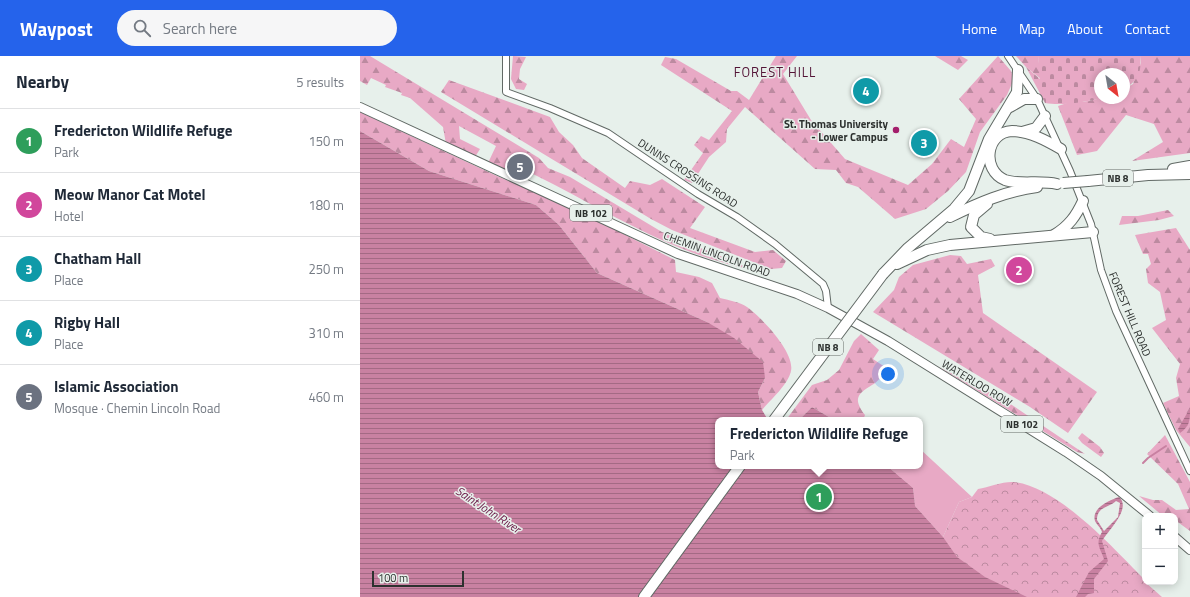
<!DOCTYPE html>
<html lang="en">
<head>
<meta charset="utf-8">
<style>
  :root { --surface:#fff; --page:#f6f6f7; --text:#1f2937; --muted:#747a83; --line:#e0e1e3; --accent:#2563eb }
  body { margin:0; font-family:"Titillium Web",sans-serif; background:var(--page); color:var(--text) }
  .controls { position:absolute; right:12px; bottom:12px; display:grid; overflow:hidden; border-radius:8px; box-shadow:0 2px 10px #0003 }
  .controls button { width:36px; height:36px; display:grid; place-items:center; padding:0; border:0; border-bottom:1px solid var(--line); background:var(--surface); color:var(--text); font:20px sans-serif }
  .compass { position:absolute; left:734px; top:12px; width:36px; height:36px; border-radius:50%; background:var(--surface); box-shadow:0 2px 10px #0003; rotate:149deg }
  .scale { position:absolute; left:12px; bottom:10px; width:92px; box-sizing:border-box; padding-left:4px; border:2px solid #2d312f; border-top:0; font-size:11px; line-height:14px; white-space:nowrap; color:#2d312f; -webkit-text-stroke:3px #e7f0eb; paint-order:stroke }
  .you { position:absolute; left:528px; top:318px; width:14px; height:14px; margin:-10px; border:3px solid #fff; border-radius:50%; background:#1a73e8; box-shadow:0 0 0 6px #1a73e833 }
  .badge { display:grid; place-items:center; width:26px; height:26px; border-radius:50%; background:var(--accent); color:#fff; font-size:13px; font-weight:700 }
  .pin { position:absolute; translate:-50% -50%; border:2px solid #fff; box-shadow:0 1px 4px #0006 }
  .popup { position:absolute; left:355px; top:361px; width:208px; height:52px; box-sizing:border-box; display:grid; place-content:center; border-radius:8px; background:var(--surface); filter:drop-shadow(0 1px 3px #0005); font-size:13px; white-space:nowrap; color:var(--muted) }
  .popup b { font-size:15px; color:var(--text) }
  .popup::after { content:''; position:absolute; left:50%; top:100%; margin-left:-8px; border:8px solid transparent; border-top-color:var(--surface) }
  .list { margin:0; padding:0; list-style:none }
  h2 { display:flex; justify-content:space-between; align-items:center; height:52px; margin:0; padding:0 16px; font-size:17px }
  h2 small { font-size:13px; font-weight:400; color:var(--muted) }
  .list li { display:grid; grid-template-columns:26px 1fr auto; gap:12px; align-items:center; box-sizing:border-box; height:64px; padding:0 16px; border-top:1px solid var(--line) }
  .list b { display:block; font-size:15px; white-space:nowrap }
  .list p { margin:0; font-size:13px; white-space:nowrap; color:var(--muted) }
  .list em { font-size:13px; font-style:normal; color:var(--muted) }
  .icon { flex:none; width:22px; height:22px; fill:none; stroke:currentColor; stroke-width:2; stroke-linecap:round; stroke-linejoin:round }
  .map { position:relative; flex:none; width:830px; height:541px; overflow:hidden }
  header { display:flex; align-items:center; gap:24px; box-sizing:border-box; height:56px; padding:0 20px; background:var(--accent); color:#fff }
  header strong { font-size:19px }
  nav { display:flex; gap:22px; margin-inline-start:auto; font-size:14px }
  .search { width:280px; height:36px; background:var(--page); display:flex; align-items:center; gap:10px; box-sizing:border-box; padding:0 14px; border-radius:22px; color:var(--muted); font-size:15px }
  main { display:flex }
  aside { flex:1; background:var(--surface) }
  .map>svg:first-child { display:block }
  .green { fill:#e8a9c5 }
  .forest { fill:url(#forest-firs) }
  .cemetery { fill:url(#cemetery-stones) }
  .park { fill:url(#park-crowns) }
  .water { fill:url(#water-rules); fill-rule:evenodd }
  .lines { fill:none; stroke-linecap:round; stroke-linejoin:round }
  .stream { stroke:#c881a1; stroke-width:2 }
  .minor-casing { stroke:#616965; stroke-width:8 }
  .major-casing { stroke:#616965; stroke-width:10 }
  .highway-casing { stroke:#616965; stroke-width:12 }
  .minor { stroke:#fff; stroke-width:6 }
  .major { stroke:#fff; stroke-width:8 }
  .highway { stroke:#fff; stroke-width:10 }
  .highway-bridge-casing { stroke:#616965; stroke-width:12; stroke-linecap:butt }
  .highway-bridge { stroke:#fff; stroke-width:10 }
  .poi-dot { fill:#a31e6b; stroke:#e7f0eb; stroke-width:1.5 }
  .labels { text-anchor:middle; stroke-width:3; stroke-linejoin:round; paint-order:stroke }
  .shield { fill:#e7f0eb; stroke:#656a67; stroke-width:1 }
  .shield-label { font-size:10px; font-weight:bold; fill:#2d312f }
  .poi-label { font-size:11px; font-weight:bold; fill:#2d312f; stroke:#e7f0eb; text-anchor:end }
  .street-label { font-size:11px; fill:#2d312f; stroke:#e7f0eb }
  .water-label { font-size:12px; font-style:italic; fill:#681343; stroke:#e7f0eb }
  .quarter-label { font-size:13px; letter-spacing:1px; fill:#531436; stroke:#e7f0eb }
</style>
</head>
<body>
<header>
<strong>Waypost</strong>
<div class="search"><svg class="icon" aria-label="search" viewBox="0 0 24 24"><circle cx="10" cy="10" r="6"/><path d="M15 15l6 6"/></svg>Search here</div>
<nav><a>Home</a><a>Map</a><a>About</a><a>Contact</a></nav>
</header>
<main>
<aside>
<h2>Nearby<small>5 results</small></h2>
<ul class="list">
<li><span class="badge" style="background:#2e9e5b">1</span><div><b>Fredericton Wildlife Refuge</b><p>Park</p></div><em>150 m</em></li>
<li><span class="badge" style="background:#d1479c">2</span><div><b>Meow Manor Cat Motel</b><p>Hotel</p></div><em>180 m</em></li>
<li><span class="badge" style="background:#0f9aa8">3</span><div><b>Chatham Hall</b><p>Place</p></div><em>250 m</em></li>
<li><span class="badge" style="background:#0f9aa8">4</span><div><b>Rigby Hall</b><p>Place</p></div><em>310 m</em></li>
<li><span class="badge" style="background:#6b7280">5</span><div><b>Islamic Association</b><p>Mosque · Chemin Lincoln Road</p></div><em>460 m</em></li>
</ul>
</aside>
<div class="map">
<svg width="830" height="541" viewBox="0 0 830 541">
  <defs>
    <pattern id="forest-firs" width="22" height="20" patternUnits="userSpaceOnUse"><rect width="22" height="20" fill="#e8a9c5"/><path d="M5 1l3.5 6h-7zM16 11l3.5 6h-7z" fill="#bc8aa0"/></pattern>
    <pattern id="cemetery-stones" width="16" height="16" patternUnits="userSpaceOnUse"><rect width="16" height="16" fill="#e8a9c5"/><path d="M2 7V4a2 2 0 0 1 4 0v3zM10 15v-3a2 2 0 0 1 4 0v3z" fill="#bc8aa0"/></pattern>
    <pattern id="park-crowns" width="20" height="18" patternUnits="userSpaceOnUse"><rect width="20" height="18" fill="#e8a9c5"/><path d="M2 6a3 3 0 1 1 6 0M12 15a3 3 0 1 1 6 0" fill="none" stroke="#bc8aa0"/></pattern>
    <pattern id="water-rules" width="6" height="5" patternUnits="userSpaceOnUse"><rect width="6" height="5" fill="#c881a1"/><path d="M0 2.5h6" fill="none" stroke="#a36a84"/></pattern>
  </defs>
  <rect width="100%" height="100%" fill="#e7f0eb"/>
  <!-- green -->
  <path class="green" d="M560 393 612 441 599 446 583 481 555 450 553 432 527 410H560Z"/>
  <!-- forest -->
  <g class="forest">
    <path d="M0 0H10L179 102 188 112 210 121 302 176 389 212C376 212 364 206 351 203 288 183 232 147 173 118L175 113 162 109 164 103 159 97 154 98 145 113 128 107 136 90 99 70 100 83 120 93 115 101 86 88 83 71 50 42 41 39 42 37 25 31 26 29 11 22 7 29 0 25Z"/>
    <path d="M153 0 166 1 160 13 159 23 167 28 164 34 156 33 151 23Z"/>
    <path d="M416 0H437L423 18 451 64 485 103 548 129 572 108 591 83 604 91 616 63 599 43 638 0 651 15 654 23 647 39 620 76 606 116 588 135 566 153 535 163 498 131 486 127 476 114 455 113 385 51 367 73 366 86 349 101 332 127 324 124 343 97 334 89 341 80 349 84 372 55 301 9 305 1 316 3 371 35H377L389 44Z"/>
    <path d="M575 0H601L608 4 598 14Z"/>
    <path d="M656 0H678L681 23 666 11Z"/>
    <path d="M780 0H830V97L772 105 803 86 794 68 766 59 737 95 717 99 698 50 710 46H723L742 42H764V33L773 28 781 7Z"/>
    <path d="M89 24 190 61 199 76 213 89 222 102 265 132 270 125 290 129 302 123 345 151 330 172 395 196 413 194 426 205 422 212 411 213 312 174 291 163 81 36Z"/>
    <path d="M0 56 137 120 202 147 315 204 316 216 339 221 352 227 360 242C368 244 380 246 387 251 401 261 435 296 431 315 428 329 411 343 402 354L398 336 405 322 347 266 237 217 199 169 176 149 69 115 0 75Z"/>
    <path d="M808 154 814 160 799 164 759 169 762 160H778Z"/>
    <path d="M816 172 830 194V391L816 374 803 347 819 340 816 322 820 308 792 272 806 264 800 236 788 227 786 213 791 208 788 198H783L775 179Z"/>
    <path d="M590 199 601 200 607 208 631 203 635 210 618 219 623 257 737 336 708 377 670 351 513 256 534 234 539 221 553 209Z"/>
    <path d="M501 278 519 294 513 303 528 313C523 318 518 326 512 329 497 338 493 343 505 359L503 364H474L452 351 439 364H426L452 329 467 324 479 314 494 285Z"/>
    <path d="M577 310 646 345 725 398 717 396Z"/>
    <path d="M722 377 740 391 744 397 741 401 722 387 718 382Z"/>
    <path d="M805 379 830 426V475L815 464V460H803L779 440 793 444H802L816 454 829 453 818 428 787 398Z"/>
  </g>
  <!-- cemetery -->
  <path class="cemetery" d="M678 0H780C782 16 778 25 764 33V18H740V42H742C725 46 702 50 685 47L666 11 680 23Z"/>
  <!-- park -->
  <path class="park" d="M386 410H527L553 432 555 450 583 481 599 446 612 441 618 433C629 431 644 425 654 426 699 431 754 493 785 524V526L802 541H290Z"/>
  <!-- water -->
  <g class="water">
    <path d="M0 75 69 115 176 149 199 169 237 217 347 266 374 282 403 306 405 322 398 336 402 354 408 364H358V410H527L553 432 555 450 583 481 597 501 625 521 667 541H0Z"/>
    <path d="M452 351 474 364H439Z"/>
    <path d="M830 352C830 364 830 370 820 377L818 373Z"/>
    <path d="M759 441C772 452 748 475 742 485L748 505 734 523V537L728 538 725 541H716L729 516 744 503C740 492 735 488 742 476 741 472 737 469 735 465 731 452 750 444 759 441ZM756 445 760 447 758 461 744 475 737 464C737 450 749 452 756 445Z"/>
  </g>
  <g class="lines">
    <!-- stream -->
    <path class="stream" d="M783 407 788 402 806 390"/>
    <defs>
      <g id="minor">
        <path d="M146 0V36L190 52 248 77 338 138 377 161 415 188 463 228 466 235 468 252"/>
        <path d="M648 0 677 43 710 115 731 168 741 214 756 255 830 415"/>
      </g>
      <g id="major">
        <path d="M0 51 318 198 437 238 468 252 528 285 706 396 741 420 790 460"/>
        <path d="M815 481 830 494"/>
      </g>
      <g id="highway">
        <path d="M650 51 664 43H677"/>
        <path d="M662 76 676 72 685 60"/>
        <path d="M813 113 830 110"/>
        <path d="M728 125 788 119 830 118"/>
        <path d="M697 128C680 124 658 129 645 124 621 114 626 76 652 75 669 75 687 85 701 93"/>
        <path d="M627 148 614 159 611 171 621 181 630 183"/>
        <path d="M590 161C618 147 646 135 677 131"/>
        <path d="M694 179C709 170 716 160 723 145"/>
        <path d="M537 208 567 194 590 189 733 176"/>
        <path d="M523 218 548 192 594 153 609 135 629 83 657 36 658 14"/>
        <path d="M284 541 380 410"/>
      </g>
    </defs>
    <!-- minor casing -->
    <use href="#minor" class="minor-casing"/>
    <!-- major casing -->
    <use href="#major" class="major-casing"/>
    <!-- highway casing -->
    <use href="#highway" class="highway-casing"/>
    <!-- minor -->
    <use href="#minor" class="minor"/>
    <!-- major -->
    <use href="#major" class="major"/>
    <!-- highway -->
    <use href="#highway" class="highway"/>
    <defs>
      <g id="highway-bridge">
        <path d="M703 127 728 125"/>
        <path d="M414 364 523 218"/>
      </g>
    </defs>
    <!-- highway-bridge casing -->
    <use href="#highway-bridge" class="highway-bridge-casing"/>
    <!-- highway-bridge -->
    <use href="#highway-bridge" class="highway-bridge"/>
  </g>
  <!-- markers -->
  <circle class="poi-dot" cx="536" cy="74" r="4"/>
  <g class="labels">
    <!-- shield labels -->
    <g class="shield">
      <rect x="743" y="114" width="30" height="16" rx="3"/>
      <rect x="210" y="149" width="42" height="16" rx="3"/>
      <rect x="453" y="283" width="30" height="16" rx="3"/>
      <rect x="641" y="360" width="42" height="16" rx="3"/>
    </g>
    <g class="shield-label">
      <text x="758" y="126">NB 8</text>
      <text x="231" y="161">NB 102</text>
      <text x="468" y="295">NB 8</text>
      <text x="662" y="372">NB 102</text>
    </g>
    <!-- poi labels -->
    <g class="poi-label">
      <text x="528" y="72">St. Thomas University<tspan x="528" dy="13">- Lower Campus</tspan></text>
    </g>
    <!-- street labels -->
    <g class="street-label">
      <text transform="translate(328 117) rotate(33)" y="4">DUNNS CROSSING ROAD</text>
      <text transform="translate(357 198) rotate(20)" y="4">CHEMIN LINCOLN ROAD</text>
      <text transform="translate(770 258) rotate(67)" y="4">FOREST HILL ROAD</text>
      <text transform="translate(617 327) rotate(31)" y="4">WATERLOO ROW</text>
    </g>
    <!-- water labels -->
    <g class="water-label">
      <text transform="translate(128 454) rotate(33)" y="4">Saint John River</text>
    </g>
    <!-- quarter labels -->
    <g class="quarter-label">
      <text x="415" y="21">FOREST HILL</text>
    </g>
  </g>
</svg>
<div class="controls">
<button>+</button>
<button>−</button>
</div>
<svg class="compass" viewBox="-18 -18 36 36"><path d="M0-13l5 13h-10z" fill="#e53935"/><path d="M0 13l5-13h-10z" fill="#747a83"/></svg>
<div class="scale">100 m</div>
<div class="you"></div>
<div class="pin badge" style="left:459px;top:441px;background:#2e9e5b">1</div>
<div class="popup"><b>Fredericton Wildlife Refuge</b>Park</div>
<div class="pin badge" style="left:659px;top:214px;background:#d1479c">2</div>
<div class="pin badge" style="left:564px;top:87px;background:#0f9aa8">3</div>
<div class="pin badge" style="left:506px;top:35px;background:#0f9aa8">4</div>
<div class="pin badge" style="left:160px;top:111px;background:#6b7280">5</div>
</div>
</main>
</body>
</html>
